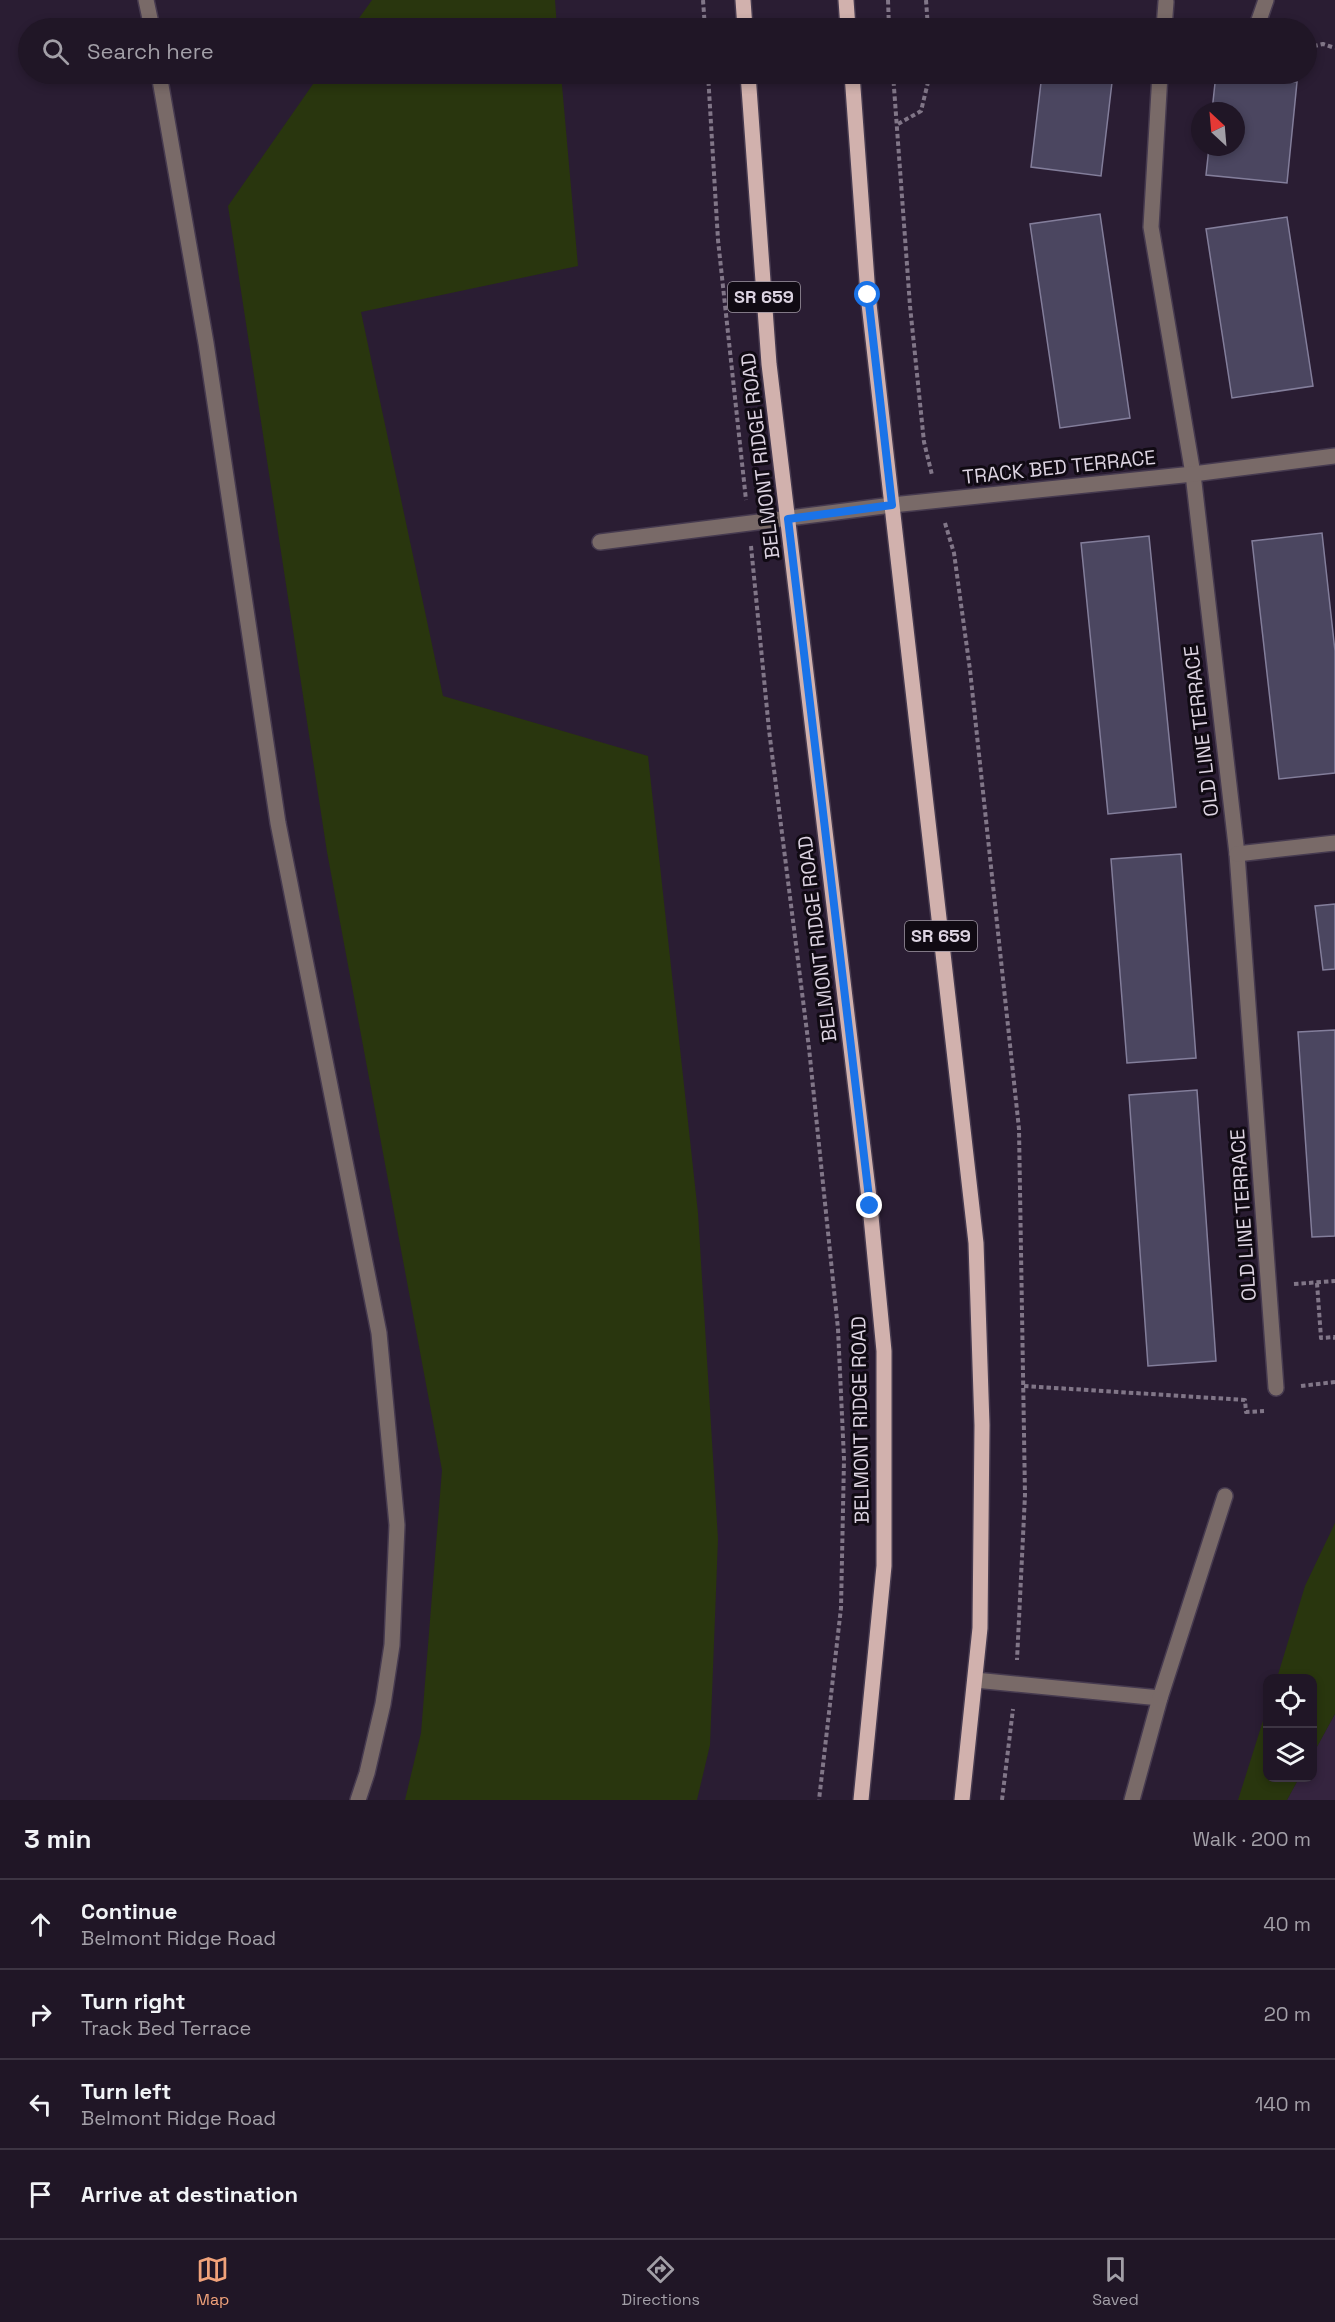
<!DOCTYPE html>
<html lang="en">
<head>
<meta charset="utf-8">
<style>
  :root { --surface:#201626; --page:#281f2e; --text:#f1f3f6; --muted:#a29fa7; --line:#3d3543; --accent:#f0a27a }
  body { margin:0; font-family:"Space Grotesk",sans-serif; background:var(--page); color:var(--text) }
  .controls { position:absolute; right:18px; bottom:18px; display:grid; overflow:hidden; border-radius:12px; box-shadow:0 3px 9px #0003 }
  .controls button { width:54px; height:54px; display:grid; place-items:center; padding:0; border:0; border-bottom:2px solid var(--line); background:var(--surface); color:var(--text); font:30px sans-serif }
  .compass { position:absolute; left:1191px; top:102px; width:54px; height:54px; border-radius:50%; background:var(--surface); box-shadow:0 3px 9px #0003; rotate:334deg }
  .stop { position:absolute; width:18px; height:18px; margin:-14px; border:4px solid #1a73e8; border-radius:50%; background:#fff }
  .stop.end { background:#1a73e8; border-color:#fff; box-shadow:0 2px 6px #0008 }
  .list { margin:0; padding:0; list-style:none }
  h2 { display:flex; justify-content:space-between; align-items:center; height:78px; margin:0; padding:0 24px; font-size:26px }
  h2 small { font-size:20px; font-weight:400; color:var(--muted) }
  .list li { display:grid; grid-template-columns:39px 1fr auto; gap:18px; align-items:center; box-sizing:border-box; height:90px; padding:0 24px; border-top:2px solid var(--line) }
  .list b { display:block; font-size:22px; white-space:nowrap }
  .list p { margin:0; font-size:20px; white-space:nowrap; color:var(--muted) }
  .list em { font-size:20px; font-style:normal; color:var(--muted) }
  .icon { flex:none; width:33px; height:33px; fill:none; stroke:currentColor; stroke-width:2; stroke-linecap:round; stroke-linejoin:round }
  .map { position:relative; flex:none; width:1335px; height:1800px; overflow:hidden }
  .search { position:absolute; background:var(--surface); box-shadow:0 3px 9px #0003; left:18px; right:18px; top:18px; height:66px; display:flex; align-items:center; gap:15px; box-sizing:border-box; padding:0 21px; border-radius:33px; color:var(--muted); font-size:22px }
  .sheet { height:438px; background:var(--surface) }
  nav { display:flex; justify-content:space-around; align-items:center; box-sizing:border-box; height:84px; border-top:2px solid var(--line); background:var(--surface); font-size:16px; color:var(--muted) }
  nav a { display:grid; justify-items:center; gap:3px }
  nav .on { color:var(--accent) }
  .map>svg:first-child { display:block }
  .built { fill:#35243f }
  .green { fill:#29360e }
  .building { fill:#4b4660; stroke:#837e9b; stroke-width:1.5 }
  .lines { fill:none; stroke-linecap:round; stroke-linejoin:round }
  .minor-casing { stroke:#463a4f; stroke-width:18 }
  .major-casing { stroke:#463a4f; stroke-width:18 }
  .path { stroke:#817688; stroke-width:4; stroke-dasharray:4.5 3; stroke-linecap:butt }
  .minor { stroke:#796a68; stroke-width:15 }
  .major { stroke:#d1b1ad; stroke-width:15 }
  .route { stroke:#1a73e8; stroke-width:8 }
  .labels { text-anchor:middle; stroke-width:6; stroke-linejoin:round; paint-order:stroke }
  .shield { fill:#100a13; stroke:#9f97a3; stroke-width:1.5 }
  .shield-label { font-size:18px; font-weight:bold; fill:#dcd3e1 }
  .street-label { font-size:20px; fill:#dcd3e1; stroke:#100a13 }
</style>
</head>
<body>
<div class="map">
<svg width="1335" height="1800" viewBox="0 0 1335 1800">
  <rect width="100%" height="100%" fill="#2a1d33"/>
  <!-- built -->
  <path class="built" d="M1335 1714V1800H1287L1299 1778H1312L1313 1754Z"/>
  <!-- green -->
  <g class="green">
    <path d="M372 0H555L557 28H352Z"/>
    <path d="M320 74H561L578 266 361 312 443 696 648 756 698 1213 718 1539 710 1745 697 1800H405L421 1733 442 1470 327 852 228 206Z"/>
    <path d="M1335 1523V1714L1313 1754 1312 1678H1277L1305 1586Z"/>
    <path d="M1267 1708 1268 1778H1299L1287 1800H1238Z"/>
  </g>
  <!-- building -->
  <g class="building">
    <path d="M1042 74H1113L1101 176 1031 167Z"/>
    <path d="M1216 74 1297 82 1287 183 1206 175 1209 147H1236V111H1212Z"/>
    <path d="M1100 214 1130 418 1060 428 1030 224Z"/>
    <path d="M1287 217 1313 386 1232 398 1206 229Z"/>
    <path d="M1322 533 1335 651V773L1279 779 1252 541Z"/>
    <path d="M1149 536 1176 807 1108 814 1081 543Z"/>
    <path d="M1181 854 1196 1058 1127 1063 1111 859Z"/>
    <path d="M1335 904V969L1323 970 1315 906Z"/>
    <path d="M1335 1030V1236L1312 1237 1298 1032Z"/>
    <path d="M1197 1090 1216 1361 1148 1366 1129 1095Z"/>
  </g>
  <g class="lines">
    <defs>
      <g id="minor">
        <path d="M146 0 152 28"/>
        <path d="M1164 28 1166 2"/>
        <path d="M1253 28 1257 26 1266 0"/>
        <path d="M159 74 206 343 278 823 379 1333 397 1525 392 1645 383 1704 367 1773 358 1800"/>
        <path d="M1160 74 1151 227 1193 474 1237 854 1276 1388"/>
        <path d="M600 542 892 505 1193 474 1335 456"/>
        <path d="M1237 854 1335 843"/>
        <path d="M975 1680 1160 1698"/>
        <path d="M1132 1800 1160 1698 1225 1496"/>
      </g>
      <g id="major">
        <path d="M743 0 745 28"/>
        <path d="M846 0 848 28"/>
        <path d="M748 74 769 364 870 1206 884 1351V1566L861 1800"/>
        <path d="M852 74 868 295 976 1243 982 1425 980 1628 962 1800"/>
      </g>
    </defs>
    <!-- minor casing -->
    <use href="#minor" class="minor-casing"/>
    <!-- major casing -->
    <use href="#major" class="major-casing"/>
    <!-- path -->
    <g class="path">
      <path d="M703 0 705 28"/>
      <path d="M888 0 889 28"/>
      <path d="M926 0 928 28"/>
      <path d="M1306 48 1323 44 1335 48"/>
      <path d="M708 74 718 240 746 500"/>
      <path d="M893 74 910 306 924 442 932 475"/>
      <path d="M898 124 921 111 930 74"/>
      <path d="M945 523 954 553 970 670 1019 1129 1025 1495 1017 1660"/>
      <path d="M751 546 769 730 809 1048 838 1329 844 1459 841 1608 819 1800"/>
      <path d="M1317 1283 1321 1338 1335 1337V1342"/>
      <path d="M1294 1284 1335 1281"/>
      <path d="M1024 1386 1245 1400 1246 1412 1264 1411"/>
      <path d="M1301 1386 1335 1382"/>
      <path d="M1002 1800 1013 1709"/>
    </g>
    <!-- minor -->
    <use href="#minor" class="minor"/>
    <!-- major -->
    <use href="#major" class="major"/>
  </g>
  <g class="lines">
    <!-- route -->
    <path class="route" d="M868 295 892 505 788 519 870 1206"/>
  </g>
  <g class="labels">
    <!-- shield labels -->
    <g class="shield">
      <rect x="728" y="282" width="72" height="30" rx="4.5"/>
      <rect x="905" y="921" width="72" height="30" rx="4.5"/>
    </g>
    <g class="shield-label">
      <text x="764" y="303">SR 659</text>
      <text x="941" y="942">SR 659</text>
    </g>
    <!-- street labels -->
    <g class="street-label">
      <text transform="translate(760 456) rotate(-97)" y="7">BELMONT RIDGE ROAD</text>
      <text transform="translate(1059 467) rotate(-6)" y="7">TRACK BED TERRACE</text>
      <text transform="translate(1201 731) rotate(-97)" y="7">OLD LINE TERRACE</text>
      <text transform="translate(817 939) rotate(-97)" y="7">BELMONT RIDGE ROAD</text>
      <text transform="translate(1243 1215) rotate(-94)" y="7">OLD LINE TERRACE</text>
      <text transform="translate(860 1420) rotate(-91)" y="7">BELMONT RIDGE ROAD</text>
    </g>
  </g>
</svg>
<div class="controls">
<button><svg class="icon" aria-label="locate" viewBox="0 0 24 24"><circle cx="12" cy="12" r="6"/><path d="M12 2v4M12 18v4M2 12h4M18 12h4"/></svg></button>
<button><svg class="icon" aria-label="layers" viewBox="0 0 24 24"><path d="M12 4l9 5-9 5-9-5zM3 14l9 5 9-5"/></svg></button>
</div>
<svg class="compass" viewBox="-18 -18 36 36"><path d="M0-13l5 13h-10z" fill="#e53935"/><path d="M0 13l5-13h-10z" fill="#a29fa7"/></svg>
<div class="stop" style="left:868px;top:295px"></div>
<div class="stop end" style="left:870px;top:1206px"></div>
<div class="search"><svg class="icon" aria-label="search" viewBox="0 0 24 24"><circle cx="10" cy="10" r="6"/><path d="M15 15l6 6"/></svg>Search here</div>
</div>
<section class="sheet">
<h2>3 min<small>Walk · 200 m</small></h2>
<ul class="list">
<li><svg class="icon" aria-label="ahead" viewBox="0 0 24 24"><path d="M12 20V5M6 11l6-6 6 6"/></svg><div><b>Continue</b><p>Belmont Ridge Road</p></div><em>40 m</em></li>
<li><svg class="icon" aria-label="right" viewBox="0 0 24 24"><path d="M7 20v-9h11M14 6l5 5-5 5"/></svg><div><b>Turn right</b><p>Track Bed Terrace</p></div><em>20 m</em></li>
<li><svg class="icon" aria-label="left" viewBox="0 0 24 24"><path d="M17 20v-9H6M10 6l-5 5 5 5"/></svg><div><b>Turn left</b><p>Belmont Ridge Road</p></div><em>140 m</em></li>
<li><svg class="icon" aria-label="arrive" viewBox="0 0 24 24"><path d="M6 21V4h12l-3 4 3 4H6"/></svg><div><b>Arrive at destination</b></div></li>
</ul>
</section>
<nav>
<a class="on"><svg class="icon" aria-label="map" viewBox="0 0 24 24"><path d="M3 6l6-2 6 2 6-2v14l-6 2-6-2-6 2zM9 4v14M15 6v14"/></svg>Map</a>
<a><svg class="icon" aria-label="directions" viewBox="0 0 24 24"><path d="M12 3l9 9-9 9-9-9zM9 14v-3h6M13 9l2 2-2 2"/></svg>Directions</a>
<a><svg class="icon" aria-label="saved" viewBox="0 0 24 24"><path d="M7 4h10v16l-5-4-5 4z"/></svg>Saved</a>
</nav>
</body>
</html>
